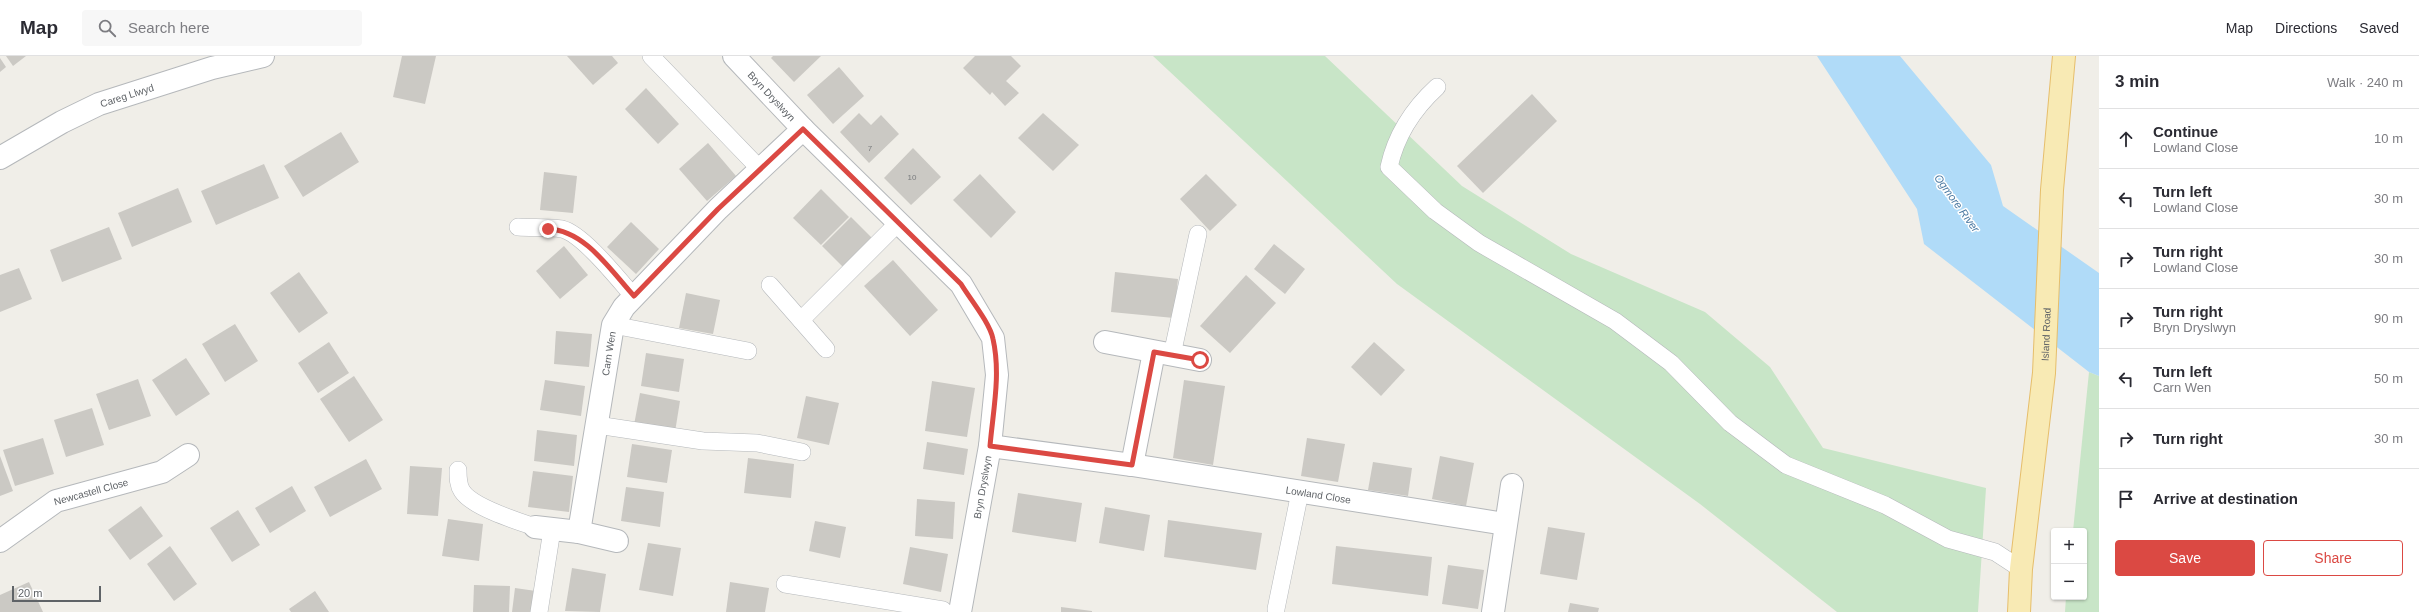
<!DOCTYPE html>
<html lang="en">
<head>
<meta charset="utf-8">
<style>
  :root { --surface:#fff; --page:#f7f7f7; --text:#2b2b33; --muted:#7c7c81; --line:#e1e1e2; --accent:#db4943 }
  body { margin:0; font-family:Arial,sans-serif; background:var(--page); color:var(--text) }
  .controls { position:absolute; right:12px; bottom:12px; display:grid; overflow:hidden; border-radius:4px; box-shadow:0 1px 3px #0004 }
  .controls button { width:36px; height:36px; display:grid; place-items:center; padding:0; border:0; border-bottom:1px solid var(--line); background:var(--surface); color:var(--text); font:20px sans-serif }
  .scale { position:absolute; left:12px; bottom:10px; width:89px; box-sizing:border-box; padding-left:4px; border:2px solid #5f6367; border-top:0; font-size:11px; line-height:14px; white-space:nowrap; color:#5f6367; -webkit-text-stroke:3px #fff; paint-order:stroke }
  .stop { position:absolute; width:12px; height:12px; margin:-9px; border:3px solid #db4943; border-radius:50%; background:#fff }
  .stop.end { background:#db4943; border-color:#fff; box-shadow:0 1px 4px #0008 }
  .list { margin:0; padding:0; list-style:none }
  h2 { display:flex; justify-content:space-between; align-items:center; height:52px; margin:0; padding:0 16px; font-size:17px }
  h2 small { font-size:13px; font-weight:400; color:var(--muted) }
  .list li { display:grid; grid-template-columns:26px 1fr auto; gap:12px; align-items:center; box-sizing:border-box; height:60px; padding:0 16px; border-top:1px solid var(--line) }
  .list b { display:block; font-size:15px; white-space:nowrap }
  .list p { margin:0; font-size:13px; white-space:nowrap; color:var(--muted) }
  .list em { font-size:13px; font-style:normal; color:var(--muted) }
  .actions { display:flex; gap:8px; padding:12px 16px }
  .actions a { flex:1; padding:9px 0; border:1px solid var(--accent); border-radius:4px; text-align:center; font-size:14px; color:var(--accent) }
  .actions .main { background:var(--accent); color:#fff }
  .icon { flex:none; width:22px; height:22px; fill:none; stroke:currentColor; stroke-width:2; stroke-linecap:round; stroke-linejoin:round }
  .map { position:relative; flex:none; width:2099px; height:556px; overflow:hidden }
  header { display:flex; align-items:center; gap:24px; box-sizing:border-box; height:56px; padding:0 20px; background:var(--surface); border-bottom:1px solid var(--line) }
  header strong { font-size:19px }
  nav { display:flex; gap:22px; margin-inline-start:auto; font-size:14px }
  .search { width:280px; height:36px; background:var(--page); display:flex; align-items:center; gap:10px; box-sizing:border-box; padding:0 14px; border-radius:4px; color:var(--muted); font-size:15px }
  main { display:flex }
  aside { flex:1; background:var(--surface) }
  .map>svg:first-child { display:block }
  .green { fill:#c8e5c7 }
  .water { fill:#b0dbf8 }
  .building { fill:#cbc9c4 }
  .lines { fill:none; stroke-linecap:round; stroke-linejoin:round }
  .service-casing { stroke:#b5b8bb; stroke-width:18 }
  .minor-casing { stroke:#b5b8bb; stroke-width:24 }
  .tertiary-casing { stroke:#b5b8bb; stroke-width:24 }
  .primary-casing { stroke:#e6be6b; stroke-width:24 }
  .service { stroke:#fff; stroke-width:17 }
  .minor { stroke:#fff; stroke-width:22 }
  .tertiary { stroke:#fff; stroke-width:22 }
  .primary { stroke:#f8eab4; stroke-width:22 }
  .route { stroke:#db4943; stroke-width:5 }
  .labels { text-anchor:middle; stroke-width:3; stroke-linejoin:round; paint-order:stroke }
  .number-label { font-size:8px; fill:#7a7c7e }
  .street-label { font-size:10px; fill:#5f6367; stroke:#fff }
  .water-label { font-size:11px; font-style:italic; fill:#4978a1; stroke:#fff }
</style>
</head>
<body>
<header>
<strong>Map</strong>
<div class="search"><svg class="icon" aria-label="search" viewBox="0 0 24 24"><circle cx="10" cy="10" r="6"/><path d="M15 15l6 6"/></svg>Search here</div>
<nav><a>Map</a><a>Directions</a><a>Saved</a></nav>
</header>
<main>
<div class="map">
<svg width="2099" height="556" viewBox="0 0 2099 556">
  <rect width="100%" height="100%" fill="#f0eee8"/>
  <!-- green -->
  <g class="green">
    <path d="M1153 0H1325L1462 130 1571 198 1705 256 1770 311 1823 392 1986 432 1978 556H1837L1700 448 1397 228Z"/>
    <path d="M2089 316 2099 320V556H2065L2066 541H2084V475H2073Z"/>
  </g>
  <!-- water -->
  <path class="water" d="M1817 0H1900L1991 109 2003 150 2099 217V320L2089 316 1924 188 1917 153Z"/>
  <!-- building -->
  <g class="building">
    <path d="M6 0H26L13 10Z"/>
    <path d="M402 0H436L425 48 393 41Z"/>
    <path d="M567 0H612L618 7 593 29Z"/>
    <path d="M773 0H821L794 26 771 2Z"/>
    <path d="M975 0H1011L1021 10 1006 25 1019 37 1005 50 992 36 990 39 963 12Z"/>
    <path d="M0 2 6 11 0 16Z"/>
    <path d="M839 11 864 40 833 68 807 39Z"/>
    <path d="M646 32 679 68 658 88 625 53Z"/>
    <path d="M1532 38 1557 65 1483 137 1457 110Z"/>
    <path d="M859 57 871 69 881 59 899 78 869 107 840 76Z"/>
    <path d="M1043 57 1079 89 1053 115 1018 82Z"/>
    <path d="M341 76 359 106 303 141 284 110Z"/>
    <path d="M708 87 736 120 707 145 679 113Z"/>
    <path d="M913 92 941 121 911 149 884 122Z"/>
    <path d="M264 108 279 142 216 169 201 135Z"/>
    <path d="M544 116 577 120 573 157 540 154Z"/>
    <path d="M980 118 1016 156 991 182 953 144Z"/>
    <path d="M1206 118 1237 149 1210 175 1180 143Z"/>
    <path d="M178 132 192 166 132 191 118 157Z"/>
    <path d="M821 133 849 161 821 189 793 162Z"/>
    <path d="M851 161 874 184 845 213 822 190Z"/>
    <path d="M631 166 659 193 636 218 607 191Z"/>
    <path d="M109 171 122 203 62 226 50 194Z"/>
    <path d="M1274 188 1305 213 1285 238 1254 213Z"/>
    <path d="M564 190 588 219 560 243 536 215Z"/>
    <path d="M893 204 938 254 910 280 864 230Z"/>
    <path d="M19 212 32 243 0 256V219Z"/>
    <path d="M299 216 328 257 299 277 270 237Z"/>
    <path d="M1115 216 1178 223 1174 262 1111 256Z"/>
    <path d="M1246 219 1276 247 1230 297 1200 270Z"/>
    <path d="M686 237 720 244 713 278 679 272Z"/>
    <path d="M235 268 258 305 225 326 202 288Z"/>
    <path d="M556 275 592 278 589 311 554 308Z"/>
    <path d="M329 286 349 317 318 337 298 307Z"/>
    <path d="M1374 286 1405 314 1381 340 1351 311Z"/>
    <path d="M646 297 684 303 679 336 641 330Z"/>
    <path d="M186 302 210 338 176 360 152 324Z"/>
    <path d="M354 320 383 364 349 386 320 343Z"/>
    <path d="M138 323 151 360 109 374 96 338Z"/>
    <path d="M545 324 585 330 581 360 540 354Z"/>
    <path d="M1184 324 1225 330 1213 409 1173 402Z"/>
    <path d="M932 325 975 332 967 381 925 375Z"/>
    <path d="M640 337 680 345 675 376 634 369Z"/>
    <path d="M806 340 839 347 829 389 797 382Z"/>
    <path d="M92 352 104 389 66 401 54 364Z"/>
    <path d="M537 374 577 379 574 410 534 405Z"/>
    <path d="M43 382 54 418 15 430 3 394Z"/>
    <path d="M1307 382 1345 388 1338 426 1301 420Z"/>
    <path d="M927 386 968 393 964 419 923 413Z"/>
    <path d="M632 388 672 394 667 427 627 421Z"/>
    <path d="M0 400 13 435 0 440Z"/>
    <path d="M1440 400 1474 407 1466 450 1432 443Z"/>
    <path d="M748 402 794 408 791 442 744 437Z"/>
    <path d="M366 403 382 433 330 461 314 431Z"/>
    <path d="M1373 406 1412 412 1408 440 1368 434Z"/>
    <path d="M410 410 442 412 438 460 407 458Z"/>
    <path d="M533 415 573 420 569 456 528 451Z"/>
    <path d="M292 430 306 455 270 477 255 452Z"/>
    <path d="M626 431 664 436 660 471 621 465Z"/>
    <path d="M1018 437 1082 447 1076 486 1012 476Z"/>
    <path d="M917 443 955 446 953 483 915 480Z"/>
    <path d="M141 450 163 480 130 504 108 474Z"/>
    <path d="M1105 451 1150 459 1144 495 1099 487Z"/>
    <path d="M238 454 260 489 232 506 210 472Z"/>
    <path d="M448 463 483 468 479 505 442 500Z"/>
    <path d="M1168 464 1262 477 1256 514 1164 501Z"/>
    <path d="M815 465 846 471 840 502 809 495Z"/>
    <path d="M1548 471 1585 477 1577 524 1540 518Z"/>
    <path d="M648 487 681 492 673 540 639 534Z"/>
    <path d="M170 490 197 528 174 545 147 508Z"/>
    <path d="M1336 490 1432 501 1428 540 1332 528Z"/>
    <path d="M910 491 948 498 941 536 903 528Z"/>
    <path d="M1448 509 1484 514 1478 553 1442 548Z"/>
    <path d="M572 512 606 518 600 556 565 555Z"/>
    <path d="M29 526 43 556H0V539Z"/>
    <path d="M730 526 769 532 765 556H726Z"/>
    <path d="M474 529 510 530 509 556H473Z"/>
    <path d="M515 532 536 535 534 556H512Z"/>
    <path d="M315 535 329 556H291L289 553Z"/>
    <path d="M1570 547 1599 552 1598 556H1568Z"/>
    <path d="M1061 551 1092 555V556H1061Z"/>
  </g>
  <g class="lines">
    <defs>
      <g id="service">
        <path d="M651 0 760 113"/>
        <path d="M1437 31C1413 53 1396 79 1389 111L1435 155 1479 187 1615 265 1671 307 1730 367 1786 409 1885 449 1948 483 1995 496 2021 513"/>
        <path d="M518 171C532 172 548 171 562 173 583 178 619 224 634 241"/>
        <path d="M770 229 826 293"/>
        <path d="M801 264 898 167"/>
        <path d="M613 269 748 295"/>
        <path d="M1172 299 1198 178"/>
        <path d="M597 369 703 385 757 387 802 396"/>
        <path d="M458 414C458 422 458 429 462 435 472 451 517 465 535 471"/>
        <path d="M785 528 943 554"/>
        <path d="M1276 553 1300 436"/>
        <path d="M539 556 552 474"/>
      </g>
      <g id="minor">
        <path id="s1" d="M734 0 803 73 961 228 993 282 997 319 990 390 960 556"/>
        <path d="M1105 286 1200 304"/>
        <path id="s2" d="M990 390 1132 409 1505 468"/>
        <path d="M1132 409 1154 296"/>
        <path d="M535 471 579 476 617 485"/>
        <path id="s3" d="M579 476 613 269 624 251 718 153 803 73"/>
        <path id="s4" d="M0 485 56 445 162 416 188 399"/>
        <path d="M1493 556 1512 429"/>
      </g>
      <g id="tertiary">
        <path id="s5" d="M0 102 62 66 99 48 212 12 263 0"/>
      </g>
      <g id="primary">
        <path id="s6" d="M2019 556 2021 513 2044 317 2052 134 2064 0"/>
      </g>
    </defs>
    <!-- service casing -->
    <use href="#service" class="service-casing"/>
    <!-- minor casing -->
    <use href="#minor" class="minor-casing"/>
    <!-- tertiary casing -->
    <use href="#tertiary" class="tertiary-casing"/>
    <!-- primary casing -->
    <use href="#primary" class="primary-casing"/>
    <!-- service -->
    <use href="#service" class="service"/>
    <!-- minor -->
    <use href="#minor" class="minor"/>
    <!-- tertiary -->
    <use href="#tertiary" class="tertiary"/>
    <!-- primary -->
    <use href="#primary" class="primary"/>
  </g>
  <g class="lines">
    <!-- route -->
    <path class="route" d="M548 173C585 174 611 215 634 240L718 153 803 73 961 228C970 243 990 267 993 283 1001 318 993 355 990 390L1132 409 1154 296 1200 304"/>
  </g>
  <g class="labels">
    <!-- number labels -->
    <g class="number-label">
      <text x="870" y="95">7</text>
      <text x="912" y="124">10</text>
    </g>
    <!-- street labels -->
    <g class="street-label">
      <text dy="4" stroke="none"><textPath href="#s5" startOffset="142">Careg Llwyd</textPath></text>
      <text dy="4" stroke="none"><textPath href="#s1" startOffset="55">Bryn Dryslwyn</textPath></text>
      <text dy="4" stroke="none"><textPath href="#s6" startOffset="279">Island Road</textPath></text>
      <text dy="4" stroke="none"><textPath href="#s3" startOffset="181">Carn Wen</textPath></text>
      <text transform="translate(982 431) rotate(-80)" y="4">Bryn Dryslwyn</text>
      <text dy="4" stroke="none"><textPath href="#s4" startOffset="105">Newcastell Close</textPath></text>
      <text dy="4" stroke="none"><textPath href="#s2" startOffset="332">Lowland Close</textPath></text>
    </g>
    <!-- water labels -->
    <g class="water-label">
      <text transform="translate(1957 147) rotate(54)" y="4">Ogmore River</text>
    </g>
  </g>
</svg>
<div class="controls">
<button>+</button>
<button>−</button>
</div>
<div class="scale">20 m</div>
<div class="stop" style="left:1200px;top:304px"></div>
<div class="stop end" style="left:548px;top:173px"></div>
</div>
<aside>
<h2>3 min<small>Walk · 240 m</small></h2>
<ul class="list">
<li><svg class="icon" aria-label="ahead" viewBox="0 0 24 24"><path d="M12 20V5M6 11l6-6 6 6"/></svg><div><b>Continue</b><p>Lowland Close</p></div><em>10 m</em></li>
<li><svg class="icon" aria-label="left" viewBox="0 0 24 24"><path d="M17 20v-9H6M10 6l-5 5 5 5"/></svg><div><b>Turn left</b><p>Lowland Close</p></div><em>30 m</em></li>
<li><svg class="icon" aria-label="right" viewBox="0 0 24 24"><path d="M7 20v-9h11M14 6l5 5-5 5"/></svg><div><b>Turn right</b><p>Lowland Close</p></div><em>30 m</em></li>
<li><svg class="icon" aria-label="right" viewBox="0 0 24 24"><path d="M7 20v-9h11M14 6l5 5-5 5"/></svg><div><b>Turn right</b><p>Bryn Dryslwyn</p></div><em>90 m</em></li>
<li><svg class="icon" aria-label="left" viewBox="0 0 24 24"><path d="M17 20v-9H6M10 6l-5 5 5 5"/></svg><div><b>Turn left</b><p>Carn Wen</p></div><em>50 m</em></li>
<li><svg class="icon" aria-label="right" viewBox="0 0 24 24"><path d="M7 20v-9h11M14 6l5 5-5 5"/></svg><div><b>Turn right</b></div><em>30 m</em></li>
<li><svg class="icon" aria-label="arrive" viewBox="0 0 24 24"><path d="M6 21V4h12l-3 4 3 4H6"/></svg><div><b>Arrive at destination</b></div></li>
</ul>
<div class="actions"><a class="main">Save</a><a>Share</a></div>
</aside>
</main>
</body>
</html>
